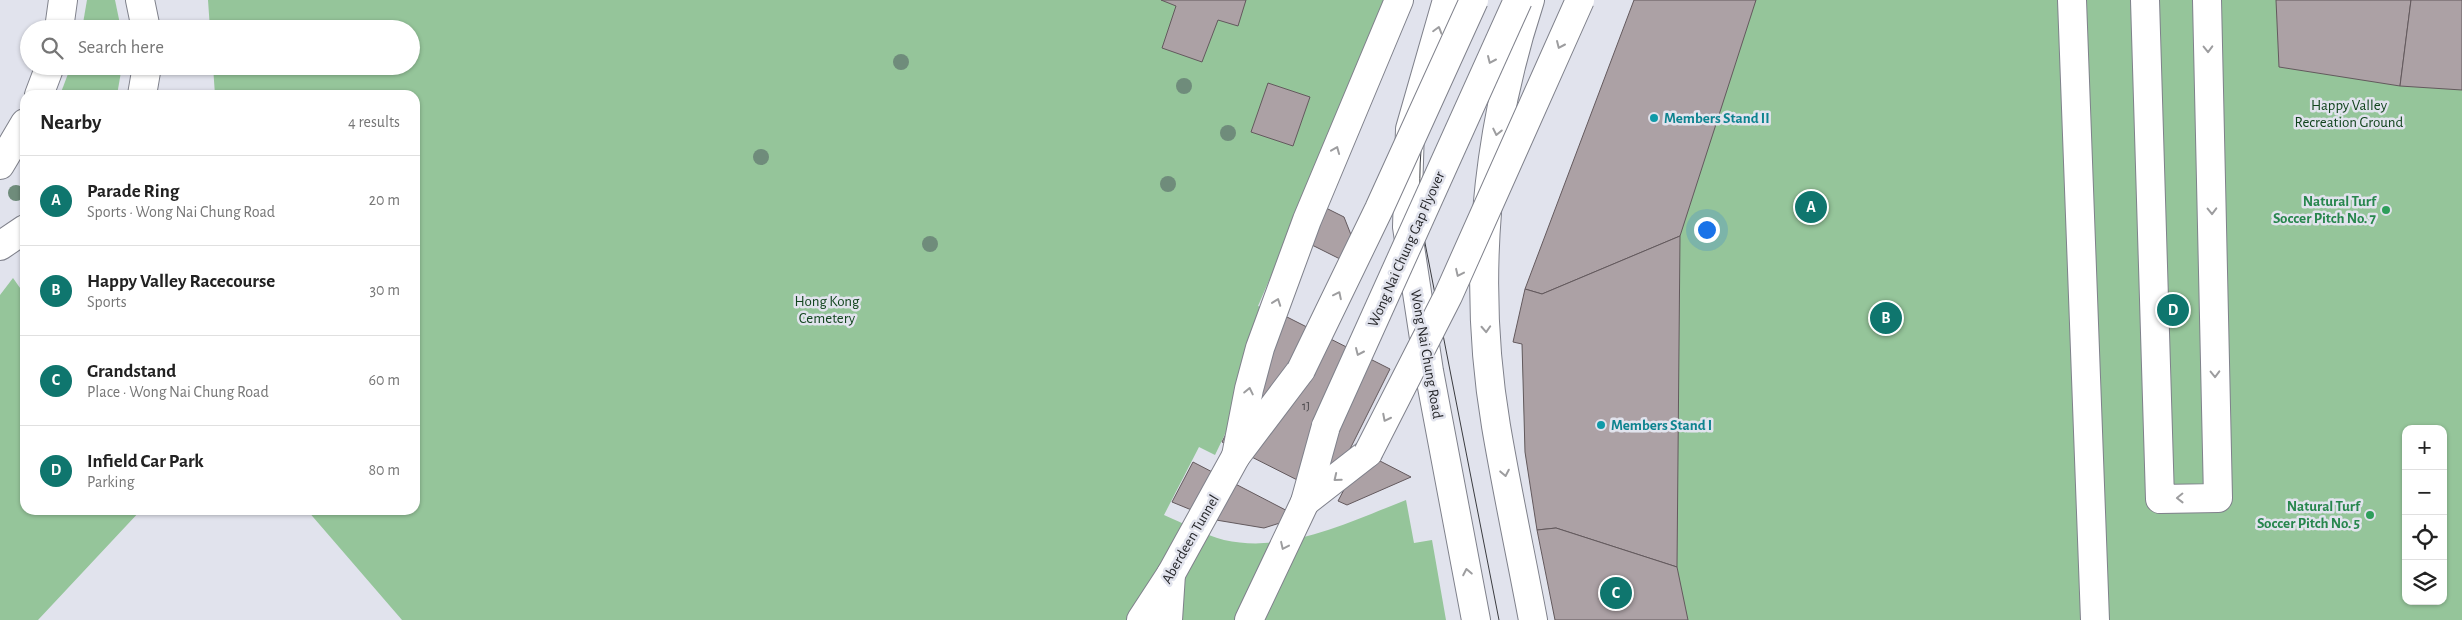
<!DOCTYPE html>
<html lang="en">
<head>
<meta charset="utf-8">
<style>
  :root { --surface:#fff; --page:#f2f2f2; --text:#222; --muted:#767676; --line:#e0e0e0; --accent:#0f766e }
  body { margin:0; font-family:"Alegreya Sans",sans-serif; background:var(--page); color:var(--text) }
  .controls { position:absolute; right:15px; bottom:15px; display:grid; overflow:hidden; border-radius:10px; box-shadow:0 1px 4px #0004 }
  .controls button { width:45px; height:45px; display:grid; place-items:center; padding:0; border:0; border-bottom:1px solid var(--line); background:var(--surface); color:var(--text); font:25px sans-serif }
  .you { position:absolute; left:1706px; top:229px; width:18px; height:18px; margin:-12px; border:4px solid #fff; border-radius:50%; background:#1a73e8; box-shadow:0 0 0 8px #1a73e833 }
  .badge { display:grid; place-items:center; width:32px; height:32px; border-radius:50%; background:var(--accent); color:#fff; font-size:16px; font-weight:700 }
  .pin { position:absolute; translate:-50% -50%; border:2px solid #fff; box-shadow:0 1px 5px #0006 }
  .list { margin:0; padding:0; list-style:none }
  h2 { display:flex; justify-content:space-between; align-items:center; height:65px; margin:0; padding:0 20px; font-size:21px }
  h2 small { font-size:16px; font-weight:400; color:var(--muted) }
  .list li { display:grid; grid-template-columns:32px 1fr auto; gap:15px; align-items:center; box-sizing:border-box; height:90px; padding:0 20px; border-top:1px solid var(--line) }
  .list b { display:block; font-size:19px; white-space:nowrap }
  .list p { margin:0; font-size:16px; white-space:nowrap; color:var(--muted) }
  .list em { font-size:16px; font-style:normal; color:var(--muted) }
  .icon { flex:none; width:28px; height:28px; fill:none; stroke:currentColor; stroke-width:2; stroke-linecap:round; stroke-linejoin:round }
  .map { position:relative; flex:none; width:2462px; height:620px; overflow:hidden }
  .search { position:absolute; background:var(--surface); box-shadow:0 1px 4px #0004; left:20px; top:20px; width:400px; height:55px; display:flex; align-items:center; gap:12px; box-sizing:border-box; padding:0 18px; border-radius:28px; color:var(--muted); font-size:19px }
  .panel { position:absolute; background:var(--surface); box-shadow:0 1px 4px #0004; left:20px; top:90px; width:400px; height:425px; border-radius:15px }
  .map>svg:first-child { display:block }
  .green { fill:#95c59a; fill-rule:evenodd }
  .building { fill:#aca1a5; stroke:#63595d }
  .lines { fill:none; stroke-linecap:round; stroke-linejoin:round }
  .minor-casing { stroke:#7f818b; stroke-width:30 }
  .major-casing { stroke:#7f818b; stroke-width:30 }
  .highway-casing { stroke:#7f818b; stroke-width:30 }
  .minor { stroke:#fff; stroke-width:28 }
  .major { stroke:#fff; stroke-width:28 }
  .highway { stroke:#fff; stroke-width:28 }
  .tram { stroke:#3a3b3f; stroke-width:1 }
  .highway-bridge-casing { stroke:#7f818b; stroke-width:30; stroke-linecap:butt }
  .highway-bridge { stroke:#fff; stroke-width:28 }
  .tree { fill:#6f8c7b }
  .oneway { stroke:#9d9d9f }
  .culture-dot { fill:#0f9aa8; stroke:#e1e3ed; stroke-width:2 }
  .leisure-dot { fill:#2e9e5b; stroke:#e1e3ed; stroke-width:2 }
  .labels { text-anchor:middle; stroke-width:5; stroke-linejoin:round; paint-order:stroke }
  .number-label { font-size:12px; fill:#474548 }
  .park-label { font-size:15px; fill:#11441d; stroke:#e1e3ed }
  .culture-label { font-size:15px; font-weight:bold; fill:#0d838f; stroke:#e1e3ed; text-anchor:start }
  .leisure-label { font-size:15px; font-weight:bold; fill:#27864d; stroke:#e1e3ed; text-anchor:end }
  .street-label { font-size:15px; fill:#252629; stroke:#e1e3ed }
</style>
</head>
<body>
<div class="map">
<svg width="2462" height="620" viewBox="0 0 2462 620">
  <rect width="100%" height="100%" fill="#e1e3ed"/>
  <!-- green -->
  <g class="green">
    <path d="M87 0H115L121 29H82Z"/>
    <path d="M208 0H1390L1258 306 1282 315 1215 455 1199 447 1164 515C1183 523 1204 535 1224 540 1286 554 1349 522 1406 500L1414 543 1432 540 1446 620H402L307 510H415V95H215L213 66H411V29H210Z"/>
    <path d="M1637 0H2462V620H1555L1525 452 1522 344ZM2406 429H2443V601H2406Z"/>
    <path d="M71 66H122L117 95H60Z"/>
    <path d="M13 278 25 295V510H141L38 620H0V295Z"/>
  </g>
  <!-- building -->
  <g class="building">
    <path d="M1161 0H1246L1238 26 1218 20 1202 62 1162 48 1176 6Z"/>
    <path d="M1634 0H1756L1680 236 1542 294 1525 289Z"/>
    <path d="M2276 0H2411L2400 86 2279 67Z"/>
    <path d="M2411 0H2462V90L2400 86Z"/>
    <path d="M1268 83 1310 97 1293 146 1251 132Z"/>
    <path d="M1324 207 1344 217 1355 245 1346 262 1306 242Z"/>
    <path d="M1680 236 1677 567 1556 528 1537 530 1525 452 1522 344 1513 342 1525 289 1542 294Z"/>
    <path d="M1285 316 1390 369 1327 495 1222 442Z"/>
    <path d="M1380 461 1411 477 1347 505 1338 501 1355 469Z"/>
    <path d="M1193 462 1299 517 1264 528 1216 520 1172 502Z"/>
    <path d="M1556 528 1677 567 1688 620H1555L1537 530Z"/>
  </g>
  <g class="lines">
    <defs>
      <g id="minor">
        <path d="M1447 0 1410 129 1407 227 1429 371 1476 620"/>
        <path d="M1530 0C1485 137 1472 283 1496 426 1507 491 1521 556 1533 620"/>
        <path d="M2072 0 2095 620"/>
        <path d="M2145 0 2160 499 2218 498 2207 0"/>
        <path d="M1168 620 1171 574"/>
      </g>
      <g id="major">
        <path d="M140 0 146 29"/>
        <path d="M59 29 63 0"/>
        <path d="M39 95 50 66"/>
        <path d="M142 95 147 66"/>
        <path d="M0 165 25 123"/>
        <path d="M0 246 25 229"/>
      </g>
      <g id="highway">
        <path d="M1236 456 1249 389 1260 348 1307 220 1399 0"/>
        <path d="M1305 502 1368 453"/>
        <path d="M1141 620 1171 574 1236 456 1301 370"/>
        <path d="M1249 620 1305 502 1326 426"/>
      </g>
    </defs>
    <!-- minor casing -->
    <use href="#minor" class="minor-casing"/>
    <!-- major casing -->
    <use href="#major" class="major-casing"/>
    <!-- highway casing -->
    <use href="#highway" class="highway-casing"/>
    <!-- minor -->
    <use href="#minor" class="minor"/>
    <!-- major -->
    <use href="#major" class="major"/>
    <!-- highway -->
    <use href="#highway" class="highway"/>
    <!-- tram -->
    <path class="tram" d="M1464 0C1426 83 1411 152 1425 243L1499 620"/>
    <defs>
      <g id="highway-bridge">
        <path d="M1301 370 1379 209 1474 0"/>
        <path d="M1326 426 1518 0"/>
        <path d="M1368 453 1448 296 1580 0"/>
      </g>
    </defs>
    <!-- highway-bridge casing -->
    <use href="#highway-bridge" class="highway-bridge-casing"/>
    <!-- highway-bridge -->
    <use href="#highway-bridge" class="highway-bridge"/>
  </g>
  <!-- trees -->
  <g class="tree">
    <circle cx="901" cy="62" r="8"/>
    <circle cx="1184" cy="86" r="8"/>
    <circle cx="1228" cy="133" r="8"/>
    <circle cx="761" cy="157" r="8"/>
    <circle cx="1168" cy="184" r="8"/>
    <circle cx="16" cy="193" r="8"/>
    <circle cx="930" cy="244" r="8"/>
  </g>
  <!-- one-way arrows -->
  <defs><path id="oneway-chevron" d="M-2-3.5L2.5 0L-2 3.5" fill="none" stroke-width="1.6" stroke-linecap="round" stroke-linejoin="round" transform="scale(1.25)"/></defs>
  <g class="oneway">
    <use href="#oneway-chevron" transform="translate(1438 30) rotate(-74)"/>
    <use href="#oneway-chevron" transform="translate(1560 45) rotate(114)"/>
    <use href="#oneway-chevron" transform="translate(2208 49) rotate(89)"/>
    <use href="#oneway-chevron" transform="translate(1491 60) rotate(114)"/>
    <use href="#oneway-chevron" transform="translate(1497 132) rotate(102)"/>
    <use href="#oneway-chevron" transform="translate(1336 150) rotate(-68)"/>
    <use href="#oneway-chevron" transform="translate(2212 211) rotate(89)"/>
    <use href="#oneway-chevron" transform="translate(1459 273) rotate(115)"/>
    <use href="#oneway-chevron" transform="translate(1338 295) rotate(-64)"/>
    <use href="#oneway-chevron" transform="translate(1277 302) rotate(-70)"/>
    <use href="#oneway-chevron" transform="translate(1486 329) rotate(87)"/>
    <use href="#oneway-chevron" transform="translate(1359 352) rotate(114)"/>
    <use href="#oneway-chevron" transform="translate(2215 374) rotate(89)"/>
    <use href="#oneway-chevron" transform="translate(1249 391) rotate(-78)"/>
    <use href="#oneway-chevron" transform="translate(1386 418) rotate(117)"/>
    <use href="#oneway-chevron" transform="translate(1505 473) rotate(79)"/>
    <use href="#oneway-chevron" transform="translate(1337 478) rotate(141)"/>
    <use href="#oneway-chevron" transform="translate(2180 498) rotate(179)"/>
    <use href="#oneway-chevron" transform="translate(1284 546) rotate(115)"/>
    <use href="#oneway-chevron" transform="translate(1467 572) rotate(-101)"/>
  </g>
  <!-- markers -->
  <g class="culture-dot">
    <circle cx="1654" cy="118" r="5"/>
    <circle cx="1601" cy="425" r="5"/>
  </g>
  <g class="leisure-dot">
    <circle cx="2386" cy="210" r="5"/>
    <circle cx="2370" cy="515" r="5"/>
  </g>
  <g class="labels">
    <!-- number labels -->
    <g class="number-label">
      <text x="1306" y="410">1J</text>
    </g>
    <!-- park labels -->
    <g class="park-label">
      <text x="2349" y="110">Happy Valley<tspan x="2349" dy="17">Recreation Ground</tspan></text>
      <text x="827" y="306">Hong Kong<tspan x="827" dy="17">Cemetery</tspan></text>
    </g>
    <!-- culture labels -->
    <g class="culture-label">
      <text x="1664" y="123">Members Stand II</text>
      <text x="1611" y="430">Members Stand I</text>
    </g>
    <!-- leisure labels -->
    <g class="leisure-label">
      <text x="2376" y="206">Natural Turf<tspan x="2376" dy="17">Soccer Pitch No. 7</tspan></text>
      <text x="2360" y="511">Natural Turf<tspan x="2360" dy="17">Soccer Pitch No. 5</tspan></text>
    </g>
    <!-- street labels -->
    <g class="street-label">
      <text transform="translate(1406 249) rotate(-66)" y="5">Wong Nai Chung Gap Flyover</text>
      <text transform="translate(1427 354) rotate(80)" y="5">Wong Nai Chung Road</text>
      <text transform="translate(1190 539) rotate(-60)" y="5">Aberdeen Tunnel</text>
    </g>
  </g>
</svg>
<div class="controls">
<button>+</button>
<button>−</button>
<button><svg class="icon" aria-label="locate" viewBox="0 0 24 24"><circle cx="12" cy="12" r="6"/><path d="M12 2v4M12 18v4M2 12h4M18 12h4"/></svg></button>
<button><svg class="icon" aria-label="layers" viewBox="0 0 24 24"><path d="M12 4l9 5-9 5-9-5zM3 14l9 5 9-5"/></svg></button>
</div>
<div class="you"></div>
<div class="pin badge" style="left:1811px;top:207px">A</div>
<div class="pin badge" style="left:1886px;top:318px">B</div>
<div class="pin badge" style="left:1616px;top:593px">C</div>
<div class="pin badge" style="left:2173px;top:310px">D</div>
<div class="search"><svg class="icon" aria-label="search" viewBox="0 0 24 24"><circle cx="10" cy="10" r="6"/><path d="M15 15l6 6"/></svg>Search here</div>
<section class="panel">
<h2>Nearby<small>4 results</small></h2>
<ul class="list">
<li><span class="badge">A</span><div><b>Parade Ring</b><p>Sports · Wong Nai Chung Road</p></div><em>20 m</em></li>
<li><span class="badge">B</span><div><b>Happy Valley Racecourse</b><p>Sports</p></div><em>30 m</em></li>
<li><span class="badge">C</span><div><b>Grandstand</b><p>Place · Wong Nai Chung Road</p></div><em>60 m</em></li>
<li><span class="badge">D</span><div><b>Infield Car Park</b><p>Parking</p></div><em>80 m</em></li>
</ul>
</section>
</div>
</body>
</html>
